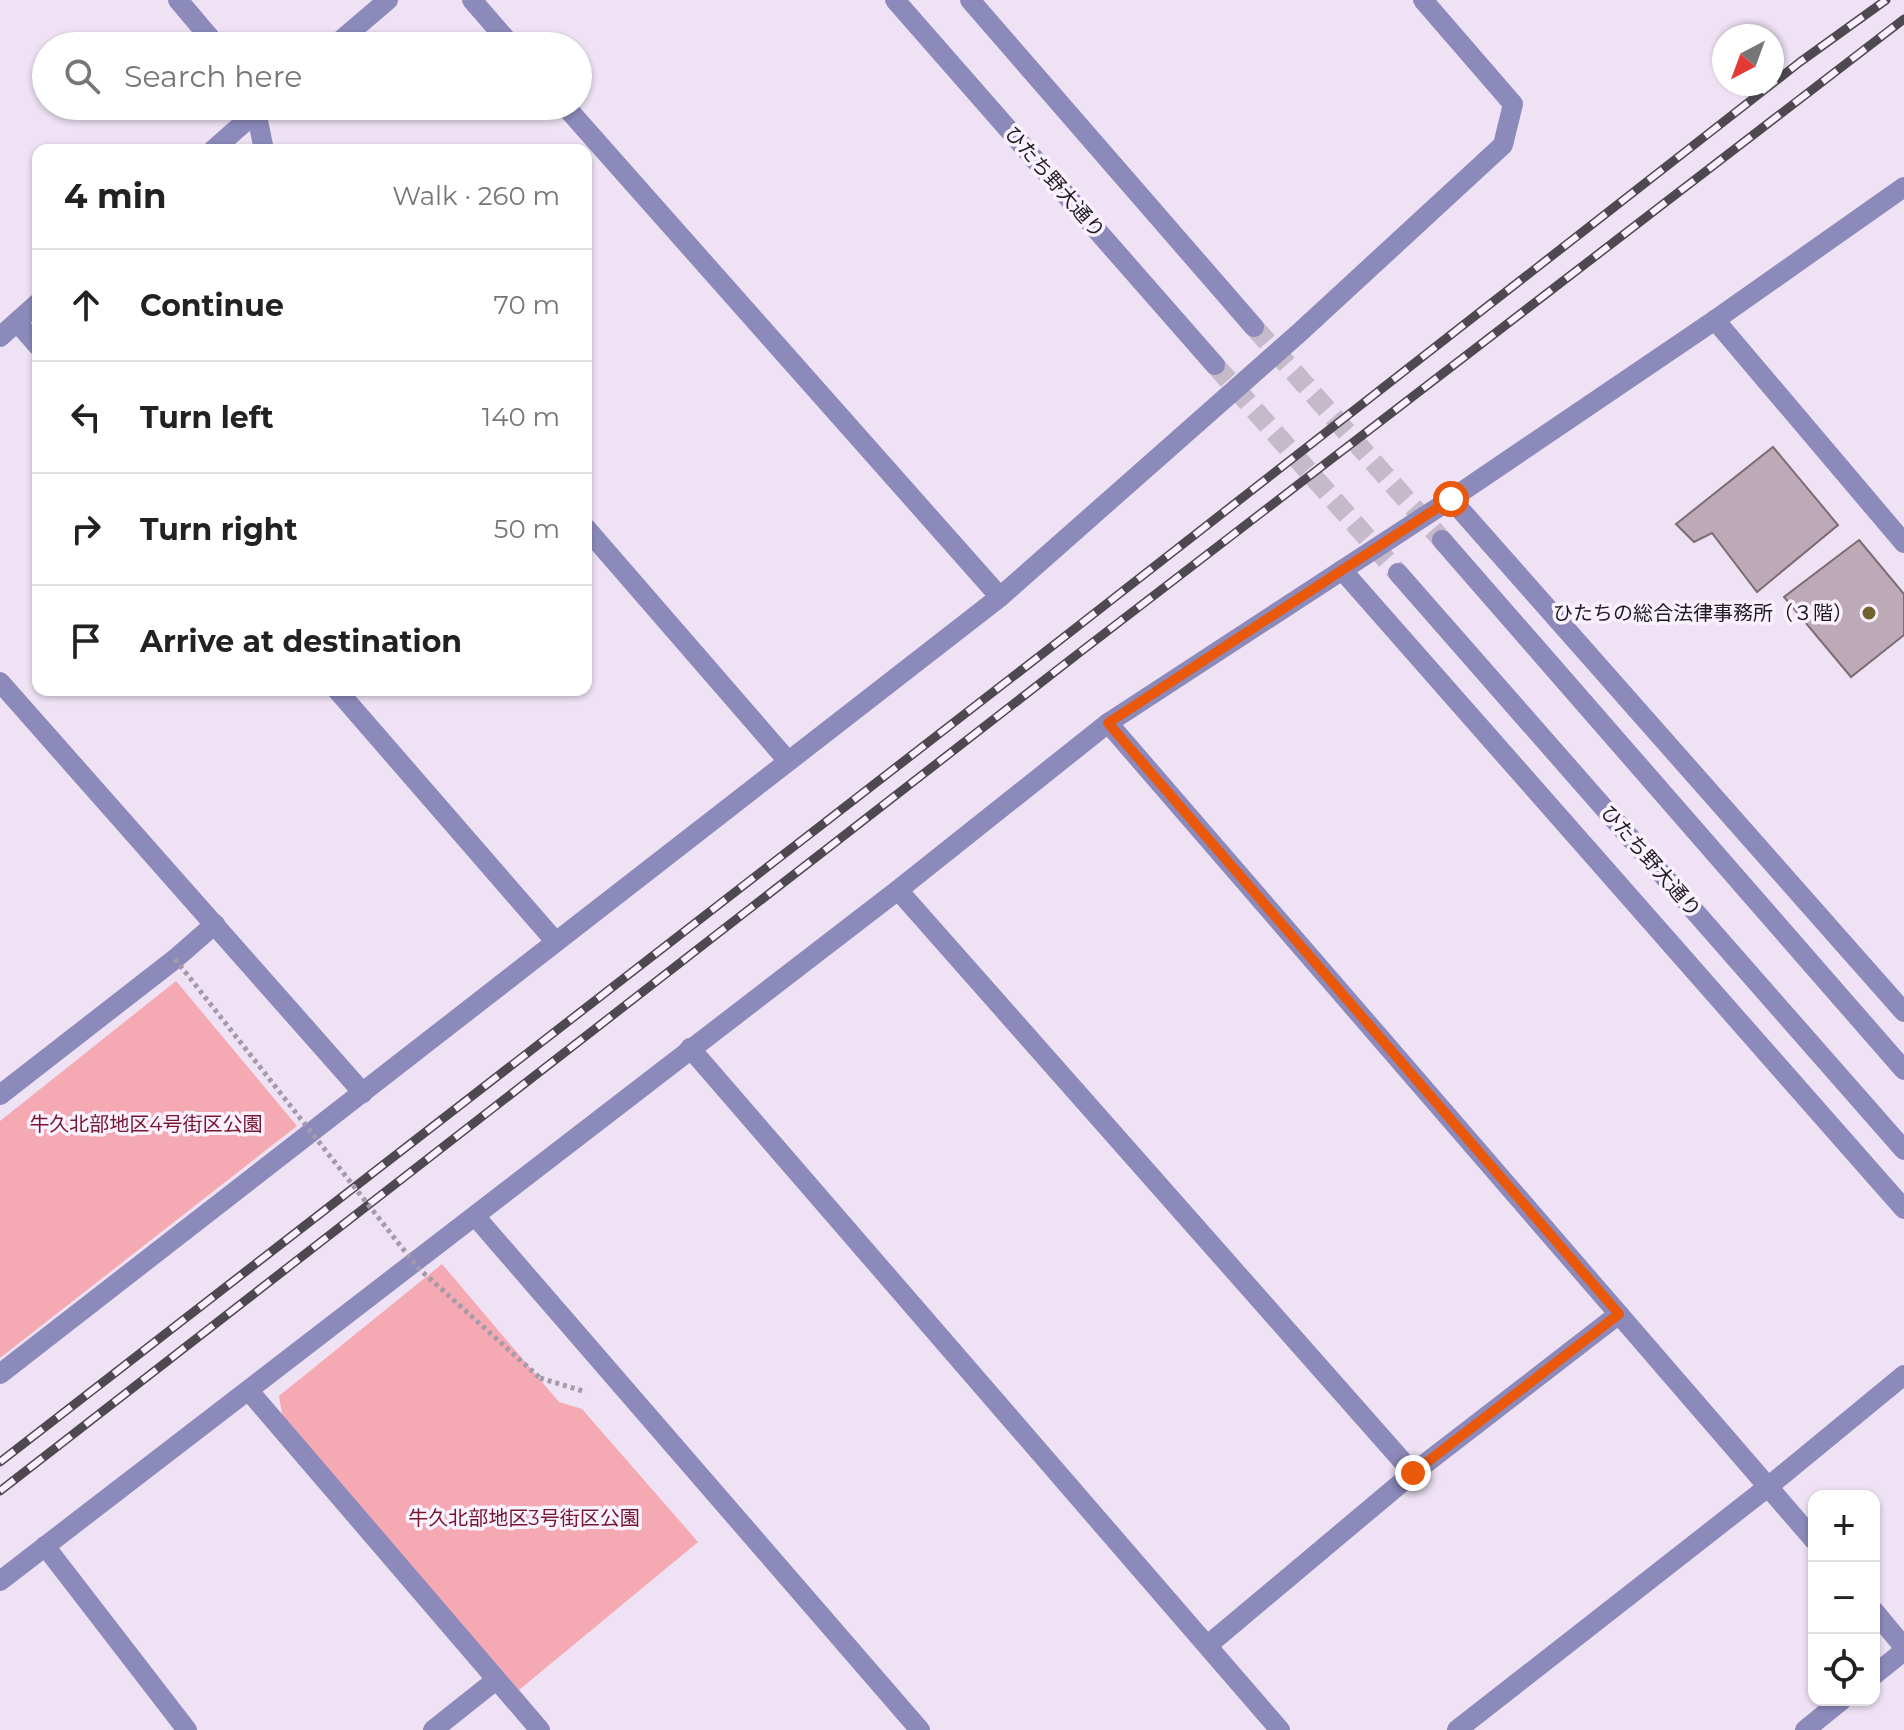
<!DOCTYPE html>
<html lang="en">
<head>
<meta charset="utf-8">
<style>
  :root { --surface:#fff; --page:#f6f6f6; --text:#222; --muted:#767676; --line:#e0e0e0 }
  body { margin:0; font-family:Montserrat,"Noto Sans JP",sans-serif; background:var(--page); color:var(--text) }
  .controls { position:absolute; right:24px; bottom:24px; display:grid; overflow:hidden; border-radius:16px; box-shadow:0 2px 6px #0004 }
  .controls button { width:72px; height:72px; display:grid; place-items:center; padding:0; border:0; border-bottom:2px solid var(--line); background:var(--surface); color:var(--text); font:40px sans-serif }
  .compass { position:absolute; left:1712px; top:24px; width:72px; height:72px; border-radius:50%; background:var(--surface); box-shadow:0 2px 6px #0004; rotate:221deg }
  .stop { position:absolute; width:24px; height:24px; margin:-18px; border:6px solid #ea580c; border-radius:50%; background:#fff }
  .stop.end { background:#ea580c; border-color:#fff; box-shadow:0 2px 8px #0008 }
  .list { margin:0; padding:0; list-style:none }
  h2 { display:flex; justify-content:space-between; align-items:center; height:104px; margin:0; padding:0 32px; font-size:34px }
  h2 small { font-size:26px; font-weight:400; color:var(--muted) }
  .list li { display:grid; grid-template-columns:52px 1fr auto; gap:24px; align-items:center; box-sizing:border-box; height:112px; padding:0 32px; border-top:2px solid var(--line) }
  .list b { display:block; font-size:30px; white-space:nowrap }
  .list em { font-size:26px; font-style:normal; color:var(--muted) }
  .icon { flex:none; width:44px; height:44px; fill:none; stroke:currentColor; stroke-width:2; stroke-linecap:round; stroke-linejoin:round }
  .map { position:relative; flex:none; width:1904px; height:1730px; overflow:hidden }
  .search { position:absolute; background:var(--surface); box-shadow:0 2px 6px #0004; left:32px; top:32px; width:560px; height:88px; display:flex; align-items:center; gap:20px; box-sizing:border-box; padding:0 28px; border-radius:44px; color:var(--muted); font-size:30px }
  .panel { position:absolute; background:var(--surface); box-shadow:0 2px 6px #0004; left:32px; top:144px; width:560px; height:552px; border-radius:16px }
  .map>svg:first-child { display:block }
  .green { fill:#f5aab3 }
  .building { fill:#beaab6; stroke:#7d6b75; stroke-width:2 }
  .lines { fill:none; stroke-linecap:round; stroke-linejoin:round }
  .minor-tunnel { stroke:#c4baca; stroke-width:20; stroke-dasharray:20 10; stroke-linecap:butt }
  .path { stroke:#a49ba9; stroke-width:5; stroke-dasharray:4 4; stroke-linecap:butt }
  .minor { stroke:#8c8aba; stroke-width:20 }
  .rail-casing { stroke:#4e4850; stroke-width:9 }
  .rail { stroke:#faf1ff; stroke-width:6; stroke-dasharray:18; stroke-linecap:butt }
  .path-bridge { stroke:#a49ba9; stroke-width:5; stroke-dasharray:4 4; stroke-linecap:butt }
  .route { stroke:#ea580c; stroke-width:10 }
  .poi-dot { fill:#706330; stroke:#faf1ff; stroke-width:3 }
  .labels { text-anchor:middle; stroke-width:7; stroke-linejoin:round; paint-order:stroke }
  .street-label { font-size:20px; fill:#1e1a20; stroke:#faf1ff }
  .poi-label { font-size:20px; fill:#1e1a20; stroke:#faf1ff; text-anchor:end }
  .park-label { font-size:20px; fill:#75152f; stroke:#faf1ff }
</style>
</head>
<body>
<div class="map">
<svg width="1904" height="1730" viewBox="0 0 1904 1730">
  <rect width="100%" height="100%" fill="#eee2f4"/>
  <!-- green -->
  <g class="green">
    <path d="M176 981 297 1126 0 1358V1121Z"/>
    <path d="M442 1264 559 1402 582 1409 698 1542 519 1690 283 1419 279 1396Z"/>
  </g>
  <!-- building -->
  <g class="building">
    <path d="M1773 447 1838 525 1757 592 1712 533 1694 542 1676 524Z"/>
    <path d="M1859 540 1904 594V635L1851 677 1784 597Z"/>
  </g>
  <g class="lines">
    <!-- minor-tunnel -->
    <g class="minor-tunnel">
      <path d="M1254 327 1442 540"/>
      <path d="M1215 365 1398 573"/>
    </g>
    <!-- path -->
    <path class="path" d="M540 1378 586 1392"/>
    <!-- minor -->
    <g class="minor">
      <path d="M178 0 217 46"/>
      <path d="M472 0 512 46"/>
      <path d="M895 0 1215 365"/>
      <path d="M970 0 1254 327"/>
      <path d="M334 46 388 0"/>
      <path d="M255 106 264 150"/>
      <path d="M565 106 1000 597"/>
      <path d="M213 150 263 106"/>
      <path d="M1715 320 1904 543"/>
      <path d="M17 322 38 346"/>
      <path d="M0 337 38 303"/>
      <path d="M1451 499 1904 1012"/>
      <path d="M586 528 788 761"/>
      <path d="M1442 540 1904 1070"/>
      <path d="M1342 570 1904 1209"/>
      <path d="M1398 573 1904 1150"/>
      <path d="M0 682 363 1093"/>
      <path d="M337 690 555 941"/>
      <path d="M1108 723 1814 1540"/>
      <path d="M898 890 1413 1473"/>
      <path d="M690 1048 1280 1730"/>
      <path d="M0 1095 175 959 215 924"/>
      <path d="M475 1216 920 1730"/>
      <path d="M0 1374 1000 597 1299 333 1503 145 1513 104 1423 0"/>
      <path d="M249 1391 540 1730"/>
      <path d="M45 1546 187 1730"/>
      <path d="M0 1581 898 890 1108 723 1451 499 1715 320 1904 187"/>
      <path d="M1874 1611 1904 1647"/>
      <path d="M1208 1645 1413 1473 1619 1314"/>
      <path d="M1874 1675 1904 1651"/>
      <path d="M433 1730 496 1680"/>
      <path d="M1457 1730 1769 1486 1904 1375"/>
      <path d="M1805 1730 1842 1700"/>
    </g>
    <defs>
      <g id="rail">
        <path d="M0 1462 1064 637 1800 62 1886 0"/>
        <path d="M0 1491 1079 653 1904 19"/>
      </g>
    </defs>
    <!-- rail casing -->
    <use href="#rail" class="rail-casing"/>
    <!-- rail -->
    <use href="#rail" class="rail"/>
    <!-- path-bridge -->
    <path class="path-bridge" d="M175 959 418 1268 540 1378"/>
  </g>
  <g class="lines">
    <!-- route -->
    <path class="route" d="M1413 1473 1619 1314 1108 723 1451 499"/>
  </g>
  <!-- markers -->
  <circle class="poi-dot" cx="1869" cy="613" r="8"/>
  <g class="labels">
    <!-- street labels -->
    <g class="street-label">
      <text transform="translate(1055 182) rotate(49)" y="7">ひたち野大通り</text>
      <text transform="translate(1651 861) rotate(49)" y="7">ひたち野大通り</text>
    </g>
    <!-- poi labels -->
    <g class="poi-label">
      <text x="1853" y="620">ひたちの総合法律事務所（３階）</text>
    </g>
    <!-- park labels -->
    <g class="park-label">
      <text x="146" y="1131">牛久北部地区4号街区公園</text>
      <text x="524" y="1525">牛久北部地区3号街区公園</text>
    </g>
  </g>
</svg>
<div class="controls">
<button>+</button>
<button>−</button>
<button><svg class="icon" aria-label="locate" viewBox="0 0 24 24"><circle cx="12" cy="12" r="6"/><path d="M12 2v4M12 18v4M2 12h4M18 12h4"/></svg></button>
</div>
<svg class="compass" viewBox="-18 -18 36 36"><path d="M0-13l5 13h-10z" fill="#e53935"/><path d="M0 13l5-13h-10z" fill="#767676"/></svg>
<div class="stop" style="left:1451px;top:499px"></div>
<div class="stop end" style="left:1413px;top:1473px"></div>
<div class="search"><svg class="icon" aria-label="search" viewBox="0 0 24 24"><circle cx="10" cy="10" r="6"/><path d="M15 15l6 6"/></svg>Search here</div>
<section class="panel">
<h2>4 min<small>Walk · 260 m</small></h2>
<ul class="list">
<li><svg class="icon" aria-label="ahead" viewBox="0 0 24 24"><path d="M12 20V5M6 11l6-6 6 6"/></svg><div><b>Continue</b></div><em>70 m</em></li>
<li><svg class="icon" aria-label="left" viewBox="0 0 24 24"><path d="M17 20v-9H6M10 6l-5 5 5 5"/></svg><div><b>Turn left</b></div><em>140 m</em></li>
<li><svg class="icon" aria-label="right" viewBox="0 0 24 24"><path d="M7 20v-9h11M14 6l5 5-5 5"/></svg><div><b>Turn right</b></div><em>50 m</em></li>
<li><svg class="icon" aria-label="arrive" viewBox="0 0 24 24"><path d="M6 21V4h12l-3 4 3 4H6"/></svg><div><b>Arrive at destination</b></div></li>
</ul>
</section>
</div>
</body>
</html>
